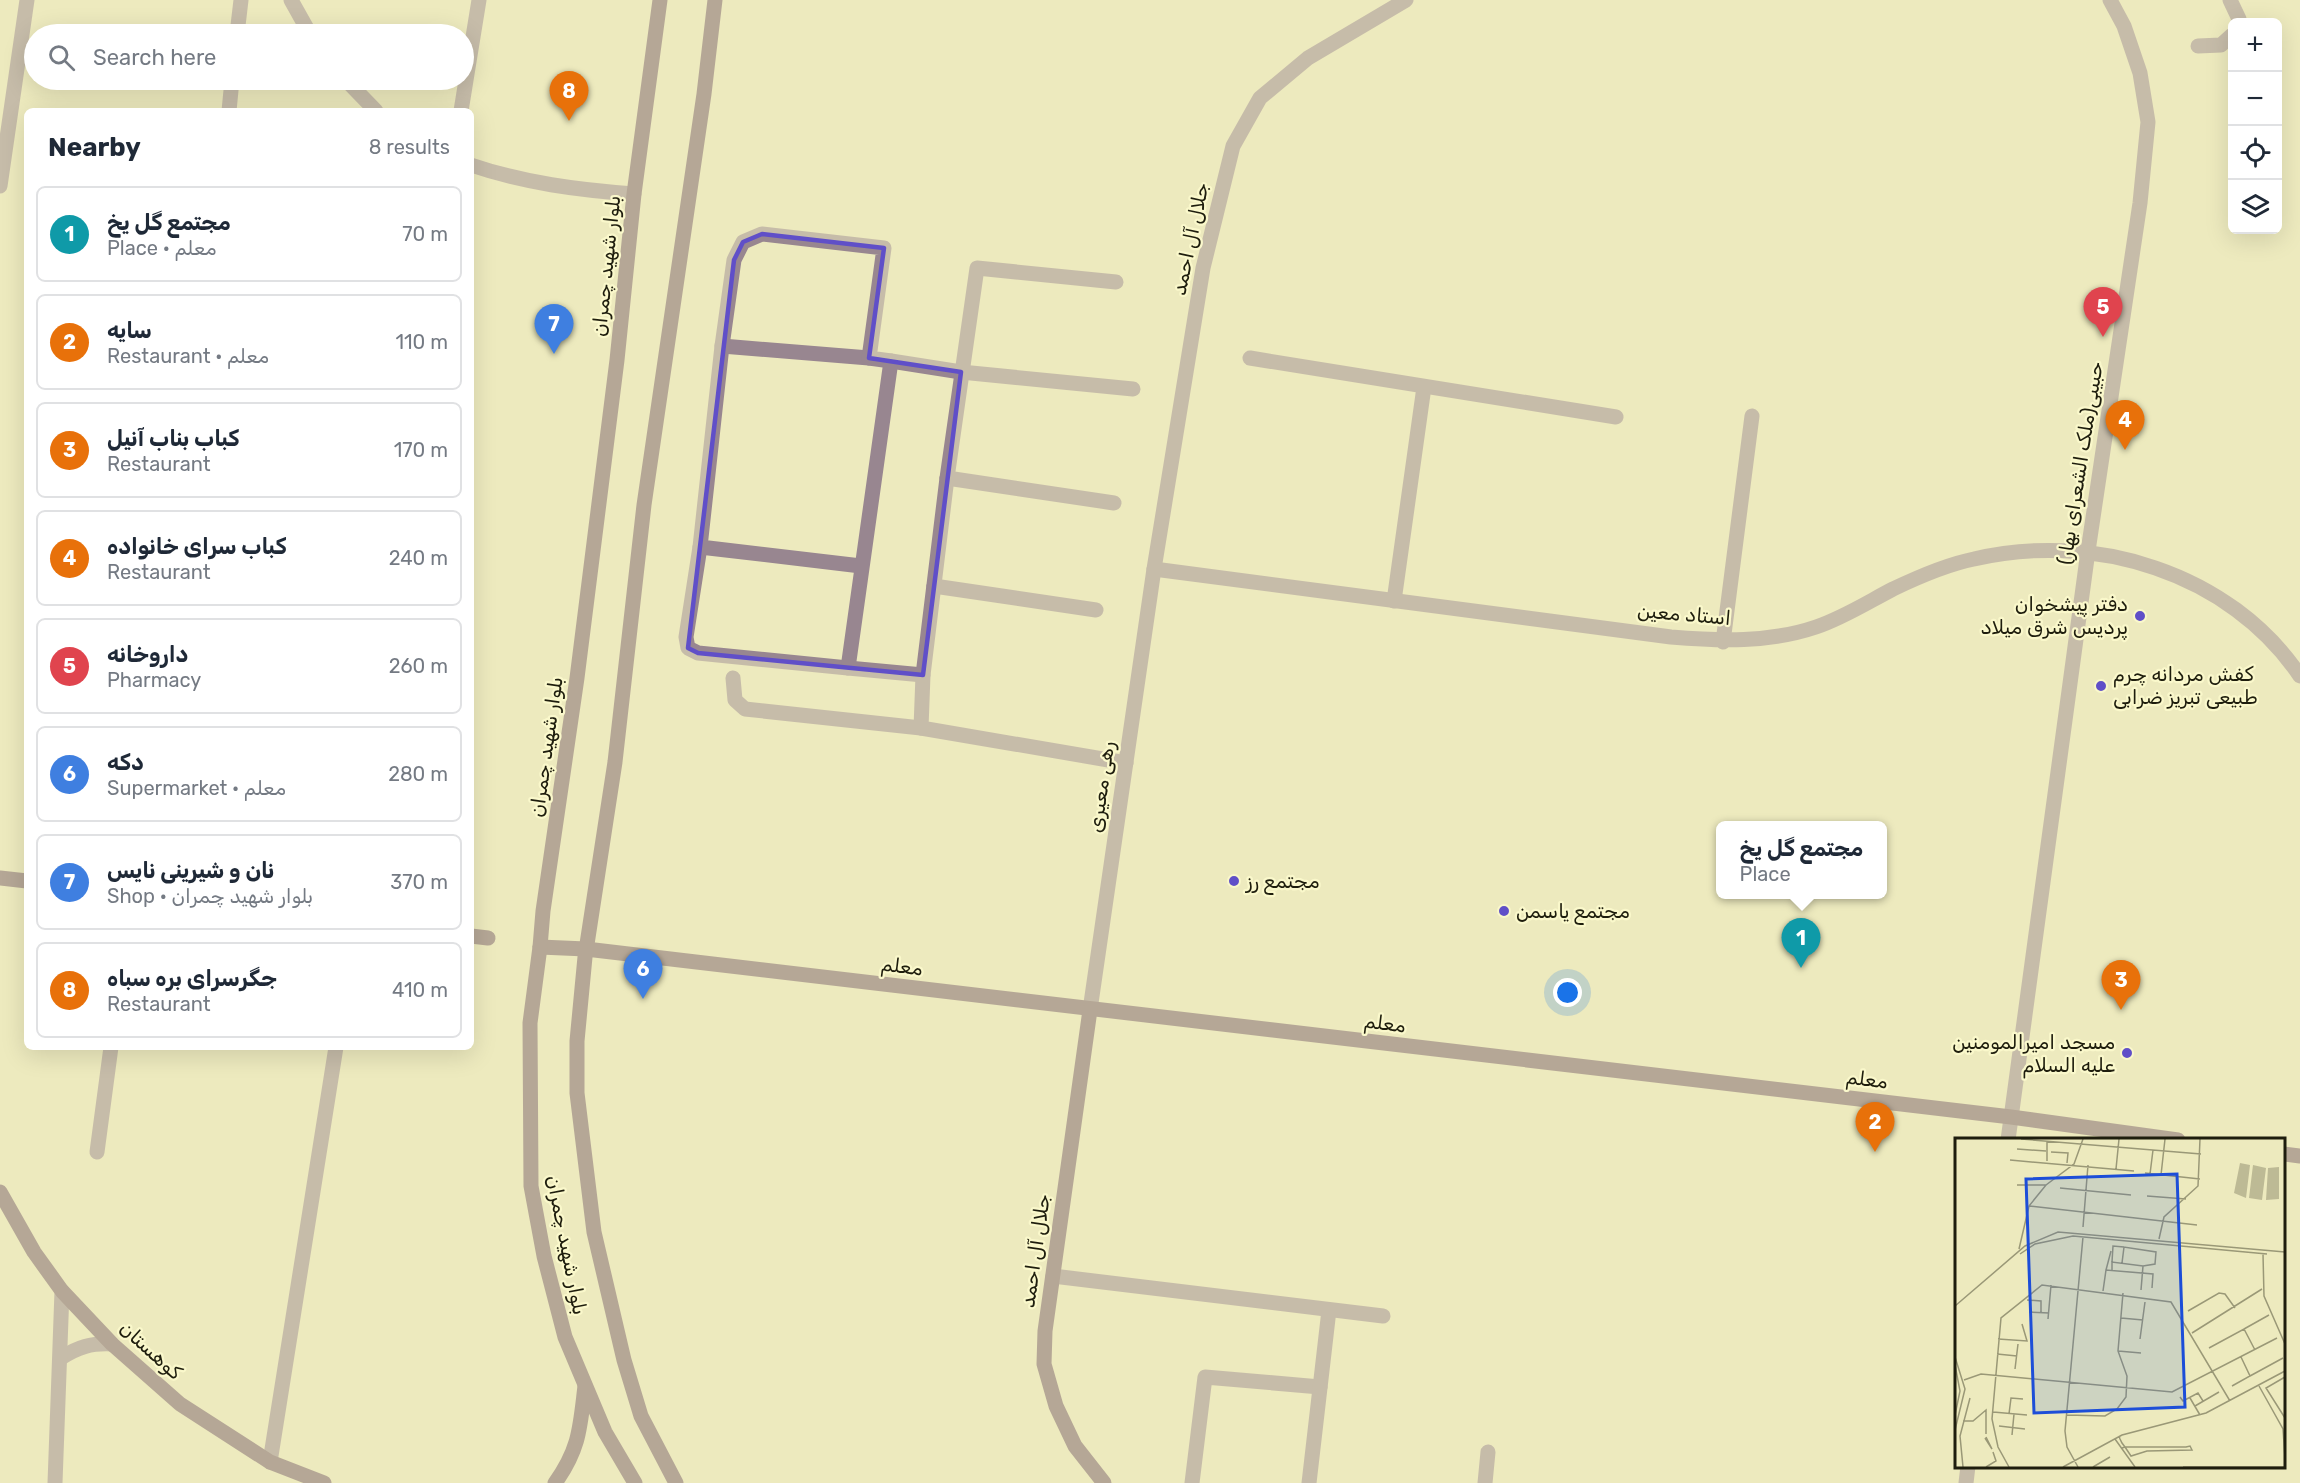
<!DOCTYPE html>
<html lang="en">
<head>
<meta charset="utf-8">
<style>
  :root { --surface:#fff; --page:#f2f2f3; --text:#1f2937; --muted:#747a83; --line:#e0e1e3; --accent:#0f766e }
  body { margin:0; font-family:Rubik,Cairo,sans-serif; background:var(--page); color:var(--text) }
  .controls { position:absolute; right:18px; top:18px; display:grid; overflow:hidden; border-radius:9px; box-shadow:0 6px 24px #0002 }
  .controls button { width:54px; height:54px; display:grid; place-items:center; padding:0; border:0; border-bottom:2px solid var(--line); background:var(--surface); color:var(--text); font:30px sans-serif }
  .you { position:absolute; left:1568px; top:993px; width:21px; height:21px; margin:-15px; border:4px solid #fff; border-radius:50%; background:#1a73e8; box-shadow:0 0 0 9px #1a73e833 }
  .badge { display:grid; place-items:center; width:39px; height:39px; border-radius:50%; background:var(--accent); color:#fff; font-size:20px; font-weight:700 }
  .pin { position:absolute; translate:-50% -50px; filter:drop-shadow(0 2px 3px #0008) }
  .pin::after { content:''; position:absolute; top:32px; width:21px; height:18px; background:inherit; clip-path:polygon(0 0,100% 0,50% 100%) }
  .popup { position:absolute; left:1716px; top:821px; width:171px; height:78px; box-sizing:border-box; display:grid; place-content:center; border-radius:9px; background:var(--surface); filter:drop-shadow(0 2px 4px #0005); font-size:20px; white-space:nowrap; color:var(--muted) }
  .popup b { font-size:22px; color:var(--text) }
  .popup::after { content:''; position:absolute; left:50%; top:100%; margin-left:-12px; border:12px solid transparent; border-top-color:var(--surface) }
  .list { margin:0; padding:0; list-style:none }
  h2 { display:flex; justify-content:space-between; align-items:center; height:78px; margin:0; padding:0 24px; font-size:26px }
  h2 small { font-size:20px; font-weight:400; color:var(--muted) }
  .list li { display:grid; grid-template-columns:39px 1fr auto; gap:18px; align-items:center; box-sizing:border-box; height:96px; margin:0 12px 12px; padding:0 12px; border:2px solid var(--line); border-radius:9px }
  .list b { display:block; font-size:22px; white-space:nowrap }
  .list p { margin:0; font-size:20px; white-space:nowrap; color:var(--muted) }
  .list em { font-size:20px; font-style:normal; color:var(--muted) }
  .icon { flex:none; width:33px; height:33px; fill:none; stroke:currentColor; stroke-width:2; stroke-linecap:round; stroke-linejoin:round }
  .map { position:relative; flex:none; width:2300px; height:1483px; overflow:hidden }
  .search { position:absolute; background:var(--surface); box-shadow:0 6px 24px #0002; left:24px; top:24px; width:450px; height:66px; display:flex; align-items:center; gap:15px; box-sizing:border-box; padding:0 21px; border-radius:33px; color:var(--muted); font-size:22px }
  .panel { position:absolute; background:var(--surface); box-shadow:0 6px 24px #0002; left:24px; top:108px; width:450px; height:942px; border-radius:9px }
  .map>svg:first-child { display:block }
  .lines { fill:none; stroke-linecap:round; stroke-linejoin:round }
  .street { stroke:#988690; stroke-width:15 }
  .secondary { stroke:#725866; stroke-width:15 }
  .marked { fill:none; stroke:#604fc8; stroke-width:4.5; stroke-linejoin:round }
  .poi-dot { fill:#604fc8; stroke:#faf8cb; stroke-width:2 }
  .labels { text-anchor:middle; stroke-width:4.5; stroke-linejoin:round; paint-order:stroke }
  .street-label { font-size:20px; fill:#1e1d0d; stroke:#faf8cb }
  .poi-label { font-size:20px; fill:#1e1d0d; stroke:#faf8cb; text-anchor:start }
  .inset-road { fill:none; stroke:#9a9877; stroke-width:1.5 }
  .view { fill:#1d4ed8; fill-opacity:0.15; stroke:#1d4ed8; stroke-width:3 }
  .inset-edge { fill:none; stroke:#1e1d0d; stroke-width:3 }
</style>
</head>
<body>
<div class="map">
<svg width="2300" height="1483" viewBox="0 0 2300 1483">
  <rect width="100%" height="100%" fill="#edeabe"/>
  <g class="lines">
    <!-- street -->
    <g class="street">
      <path d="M291 0 310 34"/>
      <path d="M2230 0 2239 19 2238 22"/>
      <path d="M237 34 241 0"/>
      <path d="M2198 46 2221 45 2232 35"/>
      <path d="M346 80 376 111"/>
      <path d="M229 111 232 80"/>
      <path d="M461 111 479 0"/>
      <path d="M471 165C524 183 578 190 634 194"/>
      <path d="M0 186 27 0"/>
      <path d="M1116 282 977 268 947 478 923 675 921 728 1126 763"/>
      <path d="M722 346 869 358"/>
      <path d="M1250 358 1616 417"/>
      <path d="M891 361 961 372 1133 389"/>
      <path d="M947 478 1114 503"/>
      <path d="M700 547 686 637 688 648 698 653 848 668"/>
      <path d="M861 566 700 547 722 346 734 260 743 242 762 234 884 248 869 358 891 361 848 668 923 675"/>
      <path d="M1154 569 1671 637C1719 641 1769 643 1816 627 1843 618 1868 602 1893 589 1916 578 1949 564 1974 559 2093 531 2230 572 2300 676"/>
      <path d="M934 586 1096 610"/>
      <path d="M1394 601 1424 387"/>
      <path d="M1723 642 1752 416"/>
      <path d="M733 678 735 700 745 709 921 728"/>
      <path d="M1090 1010 1154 569 1203 268 1233 146 1260 98 1308 58 1406 0"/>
      <path d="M2008 1140 2088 551 2140 203 2148 122 2140 73 2124 26 2110 0"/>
      <path d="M97 1152 111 1047"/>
      <path d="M1053 1276 1383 1316"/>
      <path d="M61 1358C78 1347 91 1343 112 1344"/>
      <path d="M270 1462 336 1047"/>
      <path d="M55 1483 62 1291"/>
      <path d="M1192 1483 1205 1377 1320 1387"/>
      <path d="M1309 1483 1329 1310"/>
      <path d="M1485 1483 1488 1452"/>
      <path d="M1966 1483 1968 1466"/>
    </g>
    <!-- secondary -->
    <g class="secondary">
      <path d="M0 878 27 881"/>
      <path d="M471 936 488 938"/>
      <path d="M540 947 586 949 2011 1117 2178 1140"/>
      <path d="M1090 1010 1045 1331 1044 1364 1056 1406 1075 1446 1104 1483"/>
      <path d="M2284 1154 2300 1156"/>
      <path d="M0 1192 34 1252 62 1291 112 1344 180 1404 270 1462 324 1483"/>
      <path d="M555 1483C580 1448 580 1427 585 1386"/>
      <path d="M635 1483 605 1432 565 1337 544 1256 531 1186 530 1023 540 947 543 911 577 678 617 360 634 194 660 0"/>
      <path d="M676 1483 641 1416 624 1360 594 1232 577 1093V1041L585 957 615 762 644 505 704 94 715 0"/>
    </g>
  </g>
  <!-- marked area -->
  <path d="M0 0H2300V1483H0ZM762 234 884 248 869 358 961 372 923 675 698 653 688 648 734 260 743 242Z" fill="#edeabe" fill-opacity=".55" fill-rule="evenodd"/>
  <path class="marked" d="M762 234 884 248 869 358 961 372 923 675 698 653 688 648 734 260 743 242Z"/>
  <!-- markers -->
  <g class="poi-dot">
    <circle cx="2140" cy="616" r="6"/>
    <circle cx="2101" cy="686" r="6"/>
    <circle cx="1234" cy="881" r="6"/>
    <circle cx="1504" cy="911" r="6"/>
    <circle cx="2127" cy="1053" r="6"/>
  </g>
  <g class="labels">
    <!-- street labels -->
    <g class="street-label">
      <text transform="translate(1190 239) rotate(-78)" y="7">جلال آل احمد</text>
      <text transform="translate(606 266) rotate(-84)" y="7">بلوار شهید چمران</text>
      <text transform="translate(2080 463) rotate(-81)" y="7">حبیبی(ملک الشعرای بهار)</text>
      <text transform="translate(1684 614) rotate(5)" y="7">استاد معین</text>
      <text transform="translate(546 747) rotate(-82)" y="7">بلوار شهید چمران</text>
      <text transform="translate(1101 787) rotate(-82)" y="7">رهی معیری</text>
      <text transform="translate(902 966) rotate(7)" y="7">معلم</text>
      <text transform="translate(1385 1023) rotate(7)" y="7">معلم</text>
      <text transform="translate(1867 1079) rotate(7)" y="7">معلم</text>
      <text transform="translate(567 1245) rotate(79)" y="7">بلوار شهید چمران</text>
      <text transform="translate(1035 1251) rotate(-82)" y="7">جلال آل احمد</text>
      <text transform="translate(151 1350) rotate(42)" y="7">کوهستان</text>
    </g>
    <!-- poi labels -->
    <g class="poi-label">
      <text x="2128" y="611" text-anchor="end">دفتر پیشخوان<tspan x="2128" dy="23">پردیس شرق میلاد</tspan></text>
      <text x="2113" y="681">کفش مردانه چرم<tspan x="2113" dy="23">طبیعی تبریز ضرابی</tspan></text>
      <text x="1246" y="888">مجتمع رز</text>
      <text x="1516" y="918">مجتمع یاسمن</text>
      <text x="2115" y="1049" text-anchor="end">مسجد امیرالمومنین<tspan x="2115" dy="23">علیه السلام</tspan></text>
    </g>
  </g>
  <!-- overview -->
  <g transform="translate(1955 1138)">
    <rect width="330" height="330" fill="#edeabe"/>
    <path d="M285 25 295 27 291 60 279 55ZM298 27 311 30 307 62 294 60ZM324 29V61L311 62 313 30Z" fill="#bdba95"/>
    <path class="inset-road" d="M66 1 246 16M92 3V23M62 11 91 13M96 14 113 15 112 25M55 22 179 33M161 31 164 1M190 35 245 41M195 36 198 12M206 37 210 1M62 47H91M105 50 176 57M192 58 231 61M74 68 242 87M128 89 133 27M204 101 209 79 243 48 245 1M64 111 74 68 91 47 119 26 128 1M65 116 80 106 118 98 312 116M308 116 309 158 330 206M157 124 158 108 169 109M151 132 156 113M157 132V124L188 128 200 126 201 114 169 109 167 125M186 152 188 128M148 153 151 132 198 136 197 150M72 162 86 163V175M0 168 70 108 103 94 330 114M233 173 264 155 270 156 280 170M74 174 94 175M166 180 188 182M93 181 96 147M289 191 314 177M237 195 307 151M43 201 72 203 67 186M185 201 190 164M254 210 289 191 300 212M163 213 186 215M42 216 62 218M0 219 10 251 0 292M0 227 5 253 0 277M60 231 63 206M295 238 328 220M330 239 311 250 330 280M9 242 26 236 217 254 322 200M277 248 295 238 286 219M304 248 328 291 330 320M225 259 228 263 243 255 248 263M235 260 245 277M240 268 264 254M38 274 72 277M54 276 56 260 68 261M112 277 150 278 162 271 171 259 172 238 163 213 168 155M8 283H18L31 272V296M44 288 70 291M57 297 59 276M164 298 165 301 167 305 170 309 176 318 192 313 237 312 235 308 231 309H170L167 310M30 300 37 311 31 299M160 301 180 329M8 329 5 298 15 260M31 329 41 323 38 314M54 329 43 309 37 281 46 180 87 147 216 164 275 263M108 329 167 297 251 275 330 233M123 329 112 309 110 293 128 99M138 329 155 319M228 329H330"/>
    <path class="view" d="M222 36 230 269 79 275 71 41Z"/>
    <rect width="330" height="330" class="inset-edge"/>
  </g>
</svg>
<div class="controls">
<button>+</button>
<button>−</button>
<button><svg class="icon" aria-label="locate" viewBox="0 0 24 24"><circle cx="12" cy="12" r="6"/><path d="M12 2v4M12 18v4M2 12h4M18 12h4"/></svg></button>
<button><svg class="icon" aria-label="layers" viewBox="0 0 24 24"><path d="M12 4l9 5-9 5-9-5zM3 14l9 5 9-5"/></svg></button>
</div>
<div class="you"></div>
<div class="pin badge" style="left:1801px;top:968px;background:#0f9aa8">1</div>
<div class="popup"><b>مجتمع گل یخ</b>Place</div>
<div class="pin badge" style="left:1875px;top:1152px;background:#e8710a">2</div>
<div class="pin badge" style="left:2121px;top:1010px;background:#e8710a">3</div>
<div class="pin badge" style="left:2125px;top:450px;background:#e8710a">4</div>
<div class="pin badge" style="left:2103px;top:337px;background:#e0444e">5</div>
<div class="pin badge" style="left:643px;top:999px;background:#3f7fe0">6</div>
<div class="pin badge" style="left:554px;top:354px;background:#3f7fe0">7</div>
<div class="pin badge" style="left:569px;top:121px;background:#e8710a">8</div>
<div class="search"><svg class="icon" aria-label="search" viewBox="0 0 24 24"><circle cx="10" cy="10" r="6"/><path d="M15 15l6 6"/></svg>Search here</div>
<section class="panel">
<h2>Nearby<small>8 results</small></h2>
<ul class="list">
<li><span class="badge" style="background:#0f9aa8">1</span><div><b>مجتمع گل یخ</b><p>Place · معلم</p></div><em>70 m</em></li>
<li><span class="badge" style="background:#e8710a">2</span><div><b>سایه</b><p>Restaurant · معلم</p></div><em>110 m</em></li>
<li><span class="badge" style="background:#e8710a">3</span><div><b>کباب بناب آنیل</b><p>Restaurant</p></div><em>170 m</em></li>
<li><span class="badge" style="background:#e8710a">4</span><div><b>کباب سرای خانواده</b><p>Restaurant</p></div><em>240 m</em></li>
<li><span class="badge" style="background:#e0444e">5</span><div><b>داروخانه</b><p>Pharmacy</p></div><em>260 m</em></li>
<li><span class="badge" style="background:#3f7fe0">6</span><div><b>دکه</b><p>Supermarket · معلم</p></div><em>280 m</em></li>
<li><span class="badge" style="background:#3f7fe0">7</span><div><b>نان و شیرینی نایس</b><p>Shop · بلوار شهید چمران</p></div><em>370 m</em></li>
<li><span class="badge" style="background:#e8710a">8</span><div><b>جگرسرای بره سباه</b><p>Restaurant</p></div><em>410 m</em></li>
</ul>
</section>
</div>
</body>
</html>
